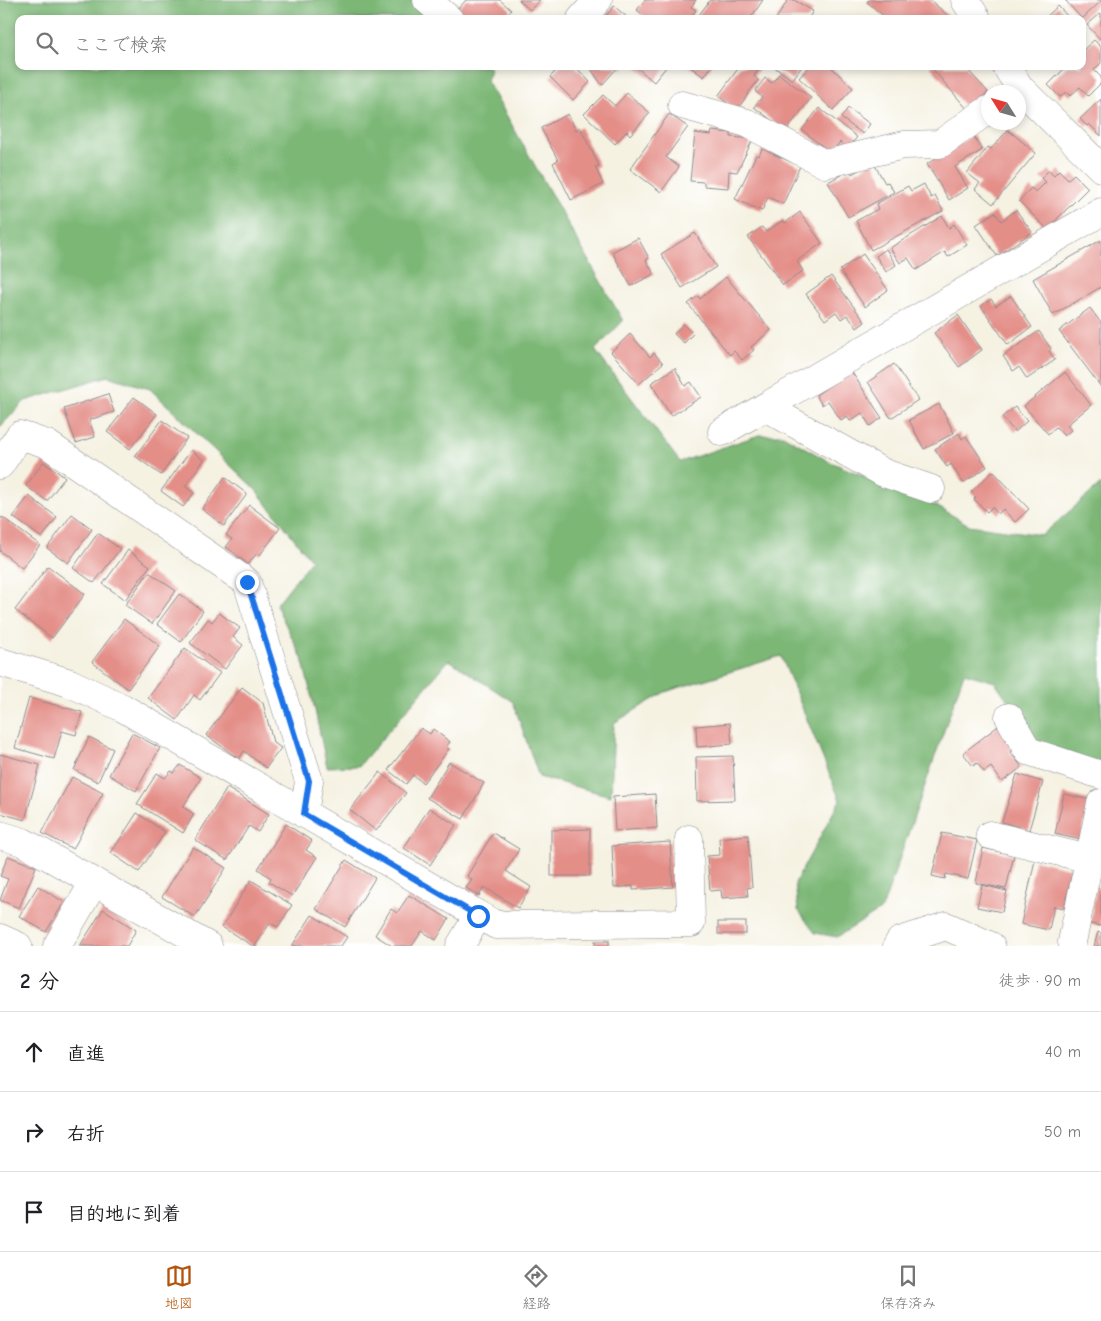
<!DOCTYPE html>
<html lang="ja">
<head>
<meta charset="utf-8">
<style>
  :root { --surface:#fff; --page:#f2f2f2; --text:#202124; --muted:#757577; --line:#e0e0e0; --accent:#b45309 }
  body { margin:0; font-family:"Comic Neue","Klee One",sans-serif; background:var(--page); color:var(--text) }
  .compass { position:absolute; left:981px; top:85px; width:45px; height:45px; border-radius:50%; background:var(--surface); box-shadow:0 2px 8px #0003; rotate:307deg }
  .stop { position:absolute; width:15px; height:15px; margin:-11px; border:4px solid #1a73e8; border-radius:50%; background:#fff }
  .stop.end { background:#1a73e8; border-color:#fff; box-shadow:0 1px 5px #0008 }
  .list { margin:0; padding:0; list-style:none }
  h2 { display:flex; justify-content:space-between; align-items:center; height:65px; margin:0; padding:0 20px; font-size:21px }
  h2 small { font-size:16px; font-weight:400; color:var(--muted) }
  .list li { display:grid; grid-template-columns:32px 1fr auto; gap:15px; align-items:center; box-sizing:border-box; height:80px; padding:0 20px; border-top:1px solid var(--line) }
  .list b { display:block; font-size:19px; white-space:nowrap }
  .list em { font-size:16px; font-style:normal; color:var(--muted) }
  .icon { flex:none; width:28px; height:28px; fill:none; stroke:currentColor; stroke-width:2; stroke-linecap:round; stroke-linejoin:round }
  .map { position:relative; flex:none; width:1101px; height:946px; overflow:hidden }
  .search { position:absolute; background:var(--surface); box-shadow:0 2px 8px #0003; left:15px; right:15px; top:15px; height:55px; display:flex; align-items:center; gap:12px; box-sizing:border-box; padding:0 18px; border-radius:10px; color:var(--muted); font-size:19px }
  .sheet { height:305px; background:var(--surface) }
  nav { display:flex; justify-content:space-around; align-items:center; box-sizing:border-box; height:70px; border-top:1px solid var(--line); background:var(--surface); font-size:14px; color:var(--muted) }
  nav a { display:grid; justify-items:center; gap:2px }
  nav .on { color:var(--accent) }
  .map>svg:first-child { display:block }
  .forest { fill:#7cb776; stroke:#4f6c58 }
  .building { fill:#e48e88 }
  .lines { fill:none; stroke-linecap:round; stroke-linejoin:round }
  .minor-casing { stroke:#8c8a8e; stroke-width:29 }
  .minor { stroke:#fff; stroke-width:28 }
  .route { stroke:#1a73e8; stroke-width:6 }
</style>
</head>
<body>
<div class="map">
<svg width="1101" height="946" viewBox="0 0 1101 946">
  <rect width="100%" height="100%" fill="#fff"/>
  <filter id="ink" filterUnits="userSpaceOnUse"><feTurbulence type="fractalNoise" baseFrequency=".02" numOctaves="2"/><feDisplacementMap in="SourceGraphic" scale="10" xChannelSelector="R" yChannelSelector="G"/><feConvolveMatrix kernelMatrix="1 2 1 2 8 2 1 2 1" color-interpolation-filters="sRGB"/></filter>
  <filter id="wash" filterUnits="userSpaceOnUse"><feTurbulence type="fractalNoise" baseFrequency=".0096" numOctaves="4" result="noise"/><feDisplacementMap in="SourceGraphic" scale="20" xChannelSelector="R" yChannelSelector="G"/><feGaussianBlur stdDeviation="1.12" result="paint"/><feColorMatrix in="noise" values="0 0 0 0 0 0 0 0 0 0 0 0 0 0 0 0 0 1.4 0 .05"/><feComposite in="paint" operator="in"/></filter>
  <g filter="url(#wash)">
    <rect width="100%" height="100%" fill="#f5f2e2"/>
    <!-- forest -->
    <path class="forest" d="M0 0H420L440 19H19V66H488L490 68 487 81 623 321 595 350 680 462 759 435H783L828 461 938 507 969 525 1042 535 1101 484V768L1037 742 995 682 964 673 882 909 837 937 815 933 798 910 795 883 840 800 781 656 665 692 614 723 611 796 539 777 513 702 449 660 359 766 327 767 315 710 302 658 276 605 311 560 255 489 150 389 108 376 25 401 0 427Z"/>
    <g id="blocks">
      <!-- building -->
      <g class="building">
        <path d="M466 0H500L511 10 503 19H467L457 10Z"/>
        <path d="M519 0H540L530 10Z"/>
        <path d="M645 0H696L691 7 696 10 689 19H648L637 10Z"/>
        <path d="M710 0H763L750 19H704L699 15Z"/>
        <path d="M788 0H794L813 11 808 19H776Z"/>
        <path d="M869 0H930L952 19H887L867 2Z"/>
        <path d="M1065 0H1101V1L1082 19Z"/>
        <path d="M614 6 629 19H603Z"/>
        <path d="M1058 6 1070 19H1044Z"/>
        <path d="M1101 13V40L1087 25Z"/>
        <path d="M1094 40 1101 47V63L1094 70 1101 77V83L1088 96 1080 87 1070 96 1066 92 1060 97 1048 85 1067 66H1082V51Z"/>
        <path d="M561 66H575L590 82 573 100 550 77Z"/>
        <path d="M589 66H624L622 69 619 66 602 85Z"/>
        <path d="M635 66H667L654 82Z"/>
        <path d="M689 66H712L704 77Z"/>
        <path d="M740 66H761L754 76 758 80 737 110 718 96Z"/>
        <path d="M773 66H798L801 68 792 80Z"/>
        <path d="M810 66H830L853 88 833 110 799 78Z"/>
        <path d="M930 66H968L966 68 988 92 968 110Z"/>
        <path d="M779 74 811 98 786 131 754 107 762 97 755 91 765 78 772 83Z"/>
        <path d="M627 93 650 113 630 135 627 131 615 144 584 114 603 95 615 106Z"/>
        <path d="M1101 99V136L1089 124 1087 126 1080 119Z"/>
        <path d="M819 108 857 137 848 149 840 142 831 153 802 130Z"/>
        <path d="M848 108 870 124 863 134 841 118Z"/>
        <path d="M568 114 576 130 580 127 599 166 595 167 603 184 571 200 553 163 558 160 541 128Z"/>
        <path d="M669 114 688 127 666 157 679 167 661 192 630 169Z"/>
        <path d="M1008 130 1036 153 993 204 975 189 980 183 967 173 988 147 991 149Z"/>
        <path d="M712 131 731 133V137L753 139 737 172 729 171 728 188 704 186V182L690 181 695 133 711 135Z"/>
        <path d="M973 135 982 150 955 167 968 188 949 200 927 164Z"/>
        <path d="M762 149 800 166 783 204 768 197 762 211 735 199 756 155 759 156Z"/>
        <path d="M873 162 885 183 888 182 894 192 848 217 828 182 850 170 852 174Z"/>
        <path d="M1049 170 1054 175 1059 170 1068 179 1074 174 1088 188 1047 229 1019 201 1031 188 1036 192 1046 182 1041 178Z"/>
        <path d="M924 184 931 198 935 196 943 211 871 250 856 221 878 209 876 204 908 186 911 191Z"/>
        <path d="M1016 210 1032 232 997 256 976 225 995 212 1001 221Z"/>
        <path d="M800 212 822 243 797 261 803 271 783 285 748 237 762 227 766 232 783 220 785 223Z"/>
        <path d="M942 216 949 228 954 224 967 245 948 257 945 252 916 270 908 258 900 263 890 248Z"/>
        <path d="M695 233 716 267 682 288 661 254Z"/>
        <path d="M638 238 649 258 646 260 654 274 631 286 612 252Z"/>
        <path d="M1101 240V287L1053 315 1033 279Z"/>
        <path d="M886 249 896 265 886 272 876 256Z"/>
        <path d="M863 254 888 290 865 307 840 270Z"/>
        <path d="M831 276 865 322 857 328 847 315 841 319 836 312 825 320 806 294Z"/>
        <path d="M726 277 771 330 751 347 754 350 742 360 734 351 730 355 688 304 698 296 700 299Z"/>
        <path d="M1011 296 1032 327 1008 345 981 306 991 299 996 306Z"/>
        <path d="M1090 308 1101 323V387L1059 331Z"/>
        <path d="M958 315 982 350 959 367 934 333Z"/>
        <path d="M683 324 693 334 684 343 674 334Z"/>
        <path d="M1039 331 1051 349 1049 351 1055 360 1027 379 1019 367 1013 371 1003 356Z"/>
        <path d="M630 334 650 357 654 353 663 363 639 384 611 352Z"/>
        <path d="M894 364 918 400 891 418 868 382Z"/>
        <path d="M675 368 685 386 691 382 701 397 671 416 651 383Z"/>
        <path d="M851 371 882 418 870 426 862 413 850 421 847 416 841 420 828 401 822 405 816 395Z"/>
        <path d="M1065 372 1091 405 1067 425 1071 430 1064 436 1056 427 1048 434 1024 406Z"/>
        <path d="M108 394 114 412 89 420 95 437 76 443 64 409Z"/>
        <path d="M134 397 157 414 130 449 107 432Z"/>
        <path d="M939 404 954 433 924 449 909 420Z"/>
        <path d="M1015 407 1027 421 1015 432 1002 417Z"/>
        <path d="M162 420 187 438 161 475 135 456Z"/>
        <path d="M959 433 962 439 966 436 987 467 963 483 951 464 947 467 935 449Z"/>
        <path d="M191 450 204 460 185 486 194 493 183 507 161 491Z"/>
        <path d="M43 462 65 477 47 501 26 486Z"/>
        <path d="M993 471 1029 509 1015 522 1003 509 998 514 992 507 987 512 974 499 976 497 971 492Z"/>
        <path d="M225 477 247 494 224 526 202 509Z"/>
        <path d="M29 496 57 517 42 538 13 517Z"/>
        <path d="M249 505 280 528 260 555 257 553 248 564 226 547 232 539 226 535Z"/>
        <path d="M72 514 92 529 68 563 47 548Z"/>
        <path d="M2 517 40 545 22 568 0 551V520Z"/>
        <path d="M98 533 120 549 94 583 73 568Z"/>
        <path d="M128 550 150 566 125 600 103 584Z"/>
        <path d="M48 566 85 594 52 638 15 610Z"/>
        <path d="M149 572 176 591 152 624 125 605Z"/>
        <path d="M179 594 203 611 181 642 157 624Z"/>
        <path d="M219 613 240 628 233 637 243 645 225 669 190 643 208 619 212 622Z"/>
        <path d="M124 619 160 646 128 689 92 662Z"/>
        <path d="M185 648 220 673 200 700 194 695 177 720 148 698Z"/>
        <path d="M242 687 263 703 273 742 281 748 266 768 244 751 239 759 206 735Z"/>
        <path d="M29 698 82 712 76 735 62 731 54 759 15 748Z"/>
        <path d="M730 723 732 744 697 747 696 726Z"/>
        <path d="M998 726 1015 748 1010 752 1022 767 1002 782 991 767 984 772 977 763 973 766 963 753Z"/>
        <path d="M421 728 430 734 433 729 450 742 446 747 449 749 423 783 413 775 406 784 388 770Z"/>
        <path d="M132 733 160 748 136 791 109 775Z"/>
        <path d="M89 737 113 749 98 782 74 770Z"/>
        <path d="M0 754 40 765 25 820 0 813Z"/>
        <path d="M733 756 735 800 697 801 696 757Z"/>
        <path d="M449 762 484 783 463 819 427 798Z"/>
        <path d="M180 765 201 778 183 807 194 814 183 833 137 804 157 773 165 778 171 771 174 773Z"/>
        <path d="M380 772 406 793 376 831 350 810Z"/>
        <path d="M1017 774 1043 782 1029 830 1002 822Z"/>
        <path d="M72 777 103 793 73 849 42 833Z"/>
        <path d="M227 788 269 814 258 832 249 826 227 860 195 840Z"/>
        <path d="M655 794 657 828 615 831 613 797Z"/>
        <path d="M1064 794 1090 800 1081 840 1055 834Z"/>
        <path d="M429 808 456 825 430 865 404 848Z"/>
        <path d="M137 813 165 832 139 872 111 853Z"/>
        <path d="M286 824 312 841 306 850 317 857 292 896 269 882 271 878 258 869Z"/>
        <path d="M590 829V876H551V830Z"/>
        <path d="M493 833 519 849 506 871 531 887 518 908 484 887 479 896 466 888 472 880 467 876Z"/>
        <path d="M942 833 977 840 968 879 946 874 945 879 932 876Z"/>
        <path d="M748 835 752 887 747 888 748 896 722 898 721 890 710 891 707 856 720 855 719 838Z"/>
        <path d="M670 842 673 887 633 890V886L614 888 612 846Z"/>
        <path d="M193 847 226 868 195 917 162 897Z"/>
        <path d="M983 848 1014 855 1006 889 976 883Z"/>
        <path d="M8 856 36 867 19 908 0 900 8 879 0 876Z"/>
        <path d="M346 860 375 878 345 927 316 909Z"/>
        <path d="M1035 860 1073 869 1064 908 1054 906 1049 930 1021 924Z"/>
        <path d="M251 880 292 905 278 927 270 923 255 946H253L222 927Z"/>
        <path d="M982 885 1007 891 1002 912 977 907Z"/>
        <path d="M38 886 64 902 46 932 19 916Z"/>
        <path d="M1096 888 1101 889V926L1090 924Z"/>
        <path d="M409 895 449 919 436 940 422 931 412 946H392L375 935 391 909 397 913Z"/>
        <path d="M103 909 136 930 127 946H80Z"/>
        <path d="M312 915 347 937 341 946H292Z"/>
        <rect x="718" y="922" width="28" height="12"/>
        <path d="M1098 932 1101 933V946H1094Z"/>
        <rect x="595" y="941" width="14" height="5"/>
      </g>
    </g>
  </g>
  <g filter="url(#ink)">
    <use href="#blocks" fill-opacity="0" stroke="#8c8a8e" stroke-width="1"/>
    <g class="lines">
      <defs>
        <g id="minor">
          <path d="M427 0 449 19"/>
          <path d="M965 0 977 19"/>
          <path d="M581 19 598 0"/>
          <path d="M1006 66 1020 88 1101 168"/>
          <path d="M682 105 747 123 825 164 904 145 940 144 988 110"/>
          <path d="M765 407 884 473 931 489"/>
          <path d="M722 432 1101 212"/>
          <path d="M0 465 20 435 47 444 247 582 309 781 304 814"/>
          <path d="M0 662 70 683 123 708 496 925 691 923 689 839"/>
          <path d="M1009 717 1028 751 1101 775"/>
          <path d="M0 835 23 842 208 946"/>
          <path d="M990 835 1089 859"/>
          <path d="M0 938 18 946"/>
          <path d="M1072 942 1101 803"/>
          <path d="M57 946 94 882"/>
          <path d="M460 946 478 916"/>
          <path d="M897 946 900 941 946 926 991 946"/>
        </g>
      </defs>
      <!-- minor casing -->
      <use href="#minor" class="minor-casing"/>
      <!-- minor -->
      <use href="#minor" class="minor"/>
    </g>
  </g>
  <g class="lines" filter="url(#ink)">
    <!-- route -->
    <path class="route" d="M247 582 309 781 304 814 478 916"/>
  </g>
</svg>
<svg class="compass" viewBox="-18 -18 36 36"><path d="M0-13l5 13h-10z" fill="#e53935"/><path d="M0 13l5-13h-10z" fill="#757577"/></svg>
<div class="stop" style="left:478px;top:916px"></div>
<div class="stop end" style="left:247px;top:582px"></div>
<div class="search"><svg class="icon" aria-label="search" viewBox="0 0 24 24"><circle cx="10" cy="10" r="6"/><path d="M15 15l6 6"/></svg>ここで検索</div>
</div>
<section class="sheet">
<h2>2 分<small>徒歩 · 90 m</small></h2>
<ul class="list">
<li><svg class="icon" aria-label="ahead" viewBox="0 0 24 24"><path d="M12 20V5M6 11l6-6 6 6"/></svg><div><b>直進</b></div><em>40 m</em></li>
<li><svg class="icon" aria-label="right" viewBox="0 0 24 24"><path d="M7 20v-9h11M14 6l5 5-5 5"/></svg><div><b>右折</b></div><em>50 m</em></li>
<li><svg class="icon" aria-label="arrive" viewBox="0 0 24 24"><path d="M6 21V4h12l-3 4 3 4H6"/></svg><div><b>目的地に到着</b></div></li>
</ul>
</section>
<nav>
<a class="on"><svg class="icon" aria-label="map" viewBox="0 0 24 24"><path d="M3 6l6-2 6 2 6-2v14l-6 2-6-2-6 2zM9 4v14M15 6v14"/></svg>地図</a>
<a><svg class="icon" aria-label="directions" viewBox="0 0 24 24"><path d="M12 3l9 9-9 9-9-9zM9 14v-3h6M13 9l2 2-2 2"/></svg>経路</a>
<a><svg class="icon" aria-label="saved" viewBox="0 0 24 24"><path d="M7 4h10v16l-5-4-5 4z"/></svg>保存済み</a>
</nav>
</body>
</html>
